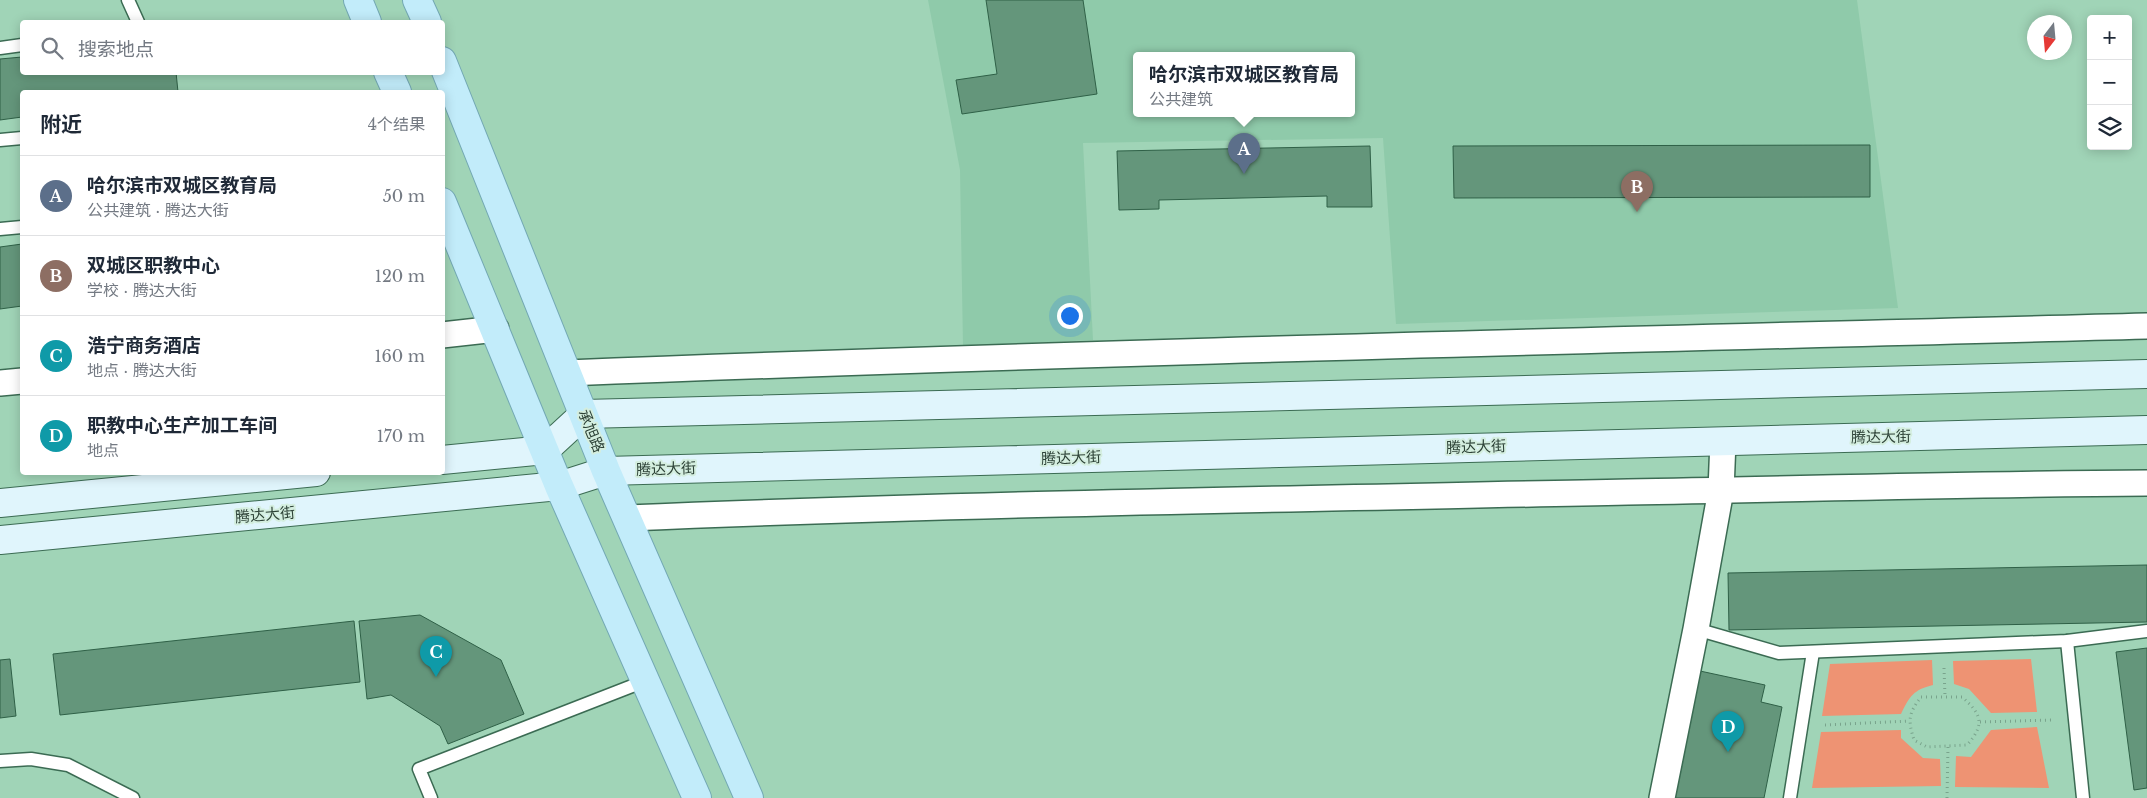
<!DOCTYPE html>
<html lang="zh">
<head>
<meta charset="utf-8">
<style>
  :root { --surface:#fff; --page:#f6f6f7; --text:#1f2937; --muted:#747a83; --line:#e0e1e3; --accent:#2563eb }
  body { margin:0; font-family:"Libre Baskerville","Noto Sans SC",serif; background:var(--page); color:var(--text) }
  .controls { position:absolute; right:15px; top:15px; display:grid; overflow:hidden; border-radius:5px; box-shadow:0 2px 12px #0003 }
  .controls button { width:45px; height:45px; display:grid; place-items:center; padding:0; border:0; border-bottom:1px solid var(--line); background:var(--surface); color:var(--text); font:25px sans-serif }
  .compass { position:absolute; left:2027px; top:15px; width:45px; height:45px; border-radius:50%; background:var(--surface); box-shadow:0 2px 12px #0003; rotate:196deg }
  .you { position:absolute; left:1069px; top:315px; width:18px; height:18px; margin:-12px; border:4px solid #fff; border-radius:50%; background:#1a73e8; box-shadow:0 0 0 8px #1a73e833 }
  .badge { display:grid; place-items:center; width:32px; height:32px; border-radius:50%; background:var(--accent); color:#fff; font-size:16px; font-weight:700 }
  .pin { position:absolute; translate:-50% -41px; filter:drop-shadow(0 1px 2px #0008) }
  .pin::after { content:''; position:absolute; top:26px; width:18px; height:15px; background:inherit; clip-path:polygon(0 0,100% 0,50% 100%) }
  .popup { position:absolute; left:1133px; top:52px; width:222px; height:65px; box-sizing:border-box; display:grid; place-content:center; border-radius:5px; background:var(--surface); filter:drop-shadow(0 1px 4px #0005); font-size:16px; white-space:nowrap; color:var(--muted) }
  .popup b { font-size:19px; color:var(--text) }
  .popup::after { content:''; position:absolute; left:50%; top:100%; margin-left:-10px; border:10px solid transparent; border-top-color:var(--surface) }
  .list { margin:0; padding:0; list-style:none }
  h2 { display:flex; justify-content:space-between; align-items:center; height:65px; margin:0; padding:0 20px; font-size:21px }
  h2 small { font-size:16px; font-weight:400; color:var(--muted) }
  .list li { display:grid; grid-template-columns:32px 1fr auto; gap:15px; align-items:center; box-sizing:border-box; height:80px; padding:0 20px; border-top:1px solid var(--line) }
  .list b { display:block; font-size:19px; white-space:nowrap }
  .list p { margin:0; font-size:16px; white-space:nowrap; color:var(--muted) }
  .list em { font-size:16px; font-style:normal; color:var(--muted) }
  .icon { flex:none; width:28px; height:28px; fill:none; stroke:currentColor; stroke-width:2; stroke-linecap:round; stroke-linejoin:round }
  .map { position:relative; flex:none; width:2147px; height:798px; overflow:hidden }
  .search { position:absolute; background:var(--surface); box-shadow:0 2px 12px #0003; left:20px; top:20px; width:425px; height:55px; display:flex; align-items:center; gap:12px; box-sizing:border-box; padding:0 18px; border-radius:5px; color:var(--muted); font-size:19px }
  .panel { position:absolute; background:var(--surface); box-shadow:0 2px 12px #0003; left:20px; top:90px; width:425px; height:385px; border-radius:5px }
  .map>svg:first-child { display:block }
  .built { fill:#8fcaaa; fill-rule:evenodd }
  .green { fill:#ee9373 }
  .building { fill:#64967b; stroke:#2f6047 }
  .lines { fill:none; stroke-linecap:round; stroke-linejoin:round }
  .service-casing { stroke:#3b6b53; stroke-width:15 }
  .minor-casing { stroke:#3b6b53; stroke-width:28 }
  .secondary-casing { stroke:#3b6b53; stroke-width:30 }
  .primary-casing { stroke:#73a8b3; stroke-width:30 }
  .path { stroke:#79a38c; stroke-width:3; stroke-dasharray:1 4; stroke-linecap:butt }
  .service { stroke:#fff; stroke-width:12 }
  .minor { stroke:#fff; stroke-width:25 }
  .secondary { stroke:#e0f5fc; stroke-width:28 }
  .primary { stroke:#c2ecfa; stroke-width:28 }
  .labels { text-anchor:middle; stroke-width:4; stroke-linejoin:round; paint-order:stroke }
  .street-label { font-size:15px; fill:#2d4237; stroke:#d4eedf }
</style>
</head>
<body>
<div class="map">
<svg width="2147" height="798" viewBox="0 0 2147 798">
  <rect width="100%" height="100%" fill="#a0d4b7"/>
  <!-- built -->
  <path class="built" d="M928 0H1857L1898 308 1396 324 1383 138 1083 143 1093 340 963 346 960 170ZM1136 55H1352V113H1136Z"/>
  <!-- green -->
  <g class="green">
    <path d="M2031 659 2037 712 1991 713 1969 689 1954 684 1953 661Z"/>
    <path d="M1932 660 1933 685C1913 690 1910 696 1901 714L1822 716 1830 664Z"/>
    <path d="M2037 727 2049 788 1955 787 1956 756 1971 757 1991 730Z"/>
    <path d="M1901 730V738L1923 758 1940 759 1941 786 1812 788 1821 732Z"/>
  </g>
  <!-- building -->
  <g class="building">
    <path d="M986 0H1083L1097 94 962 114 956 80 997 74Z"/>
    <path d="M22 57V72H176L178 92H22V117L0 120V59Z"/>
    <path d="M1870 145V197L1454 198 1453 146Z"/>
    <path d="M1370 146 1372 207H1327V196L1159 200V209L1119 210 1117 151Z"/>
    <path d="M22 244V306L0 309V247Z"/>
    <path d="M2147 565V622L1729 630 1728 573Z"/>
    <path d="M420 615 501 660 524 714 448 744 440 726 391 695 367 699 359 621Z"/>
    <path d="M354 621 360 682 60 715 53 654Z"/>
    <path d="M2147 648V788L2134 790 2116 652Z"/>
    <path d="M10 659 16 716 0 718V660Z"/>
    <path d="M1700 671 1765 685 1761 702 1782 707 1764 798H1674Z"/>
  </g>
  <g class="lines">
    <defs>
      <g id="service">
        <path d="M128 0 138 22"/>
        <path d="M0 48 22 45"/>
        <path d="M0 140 22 138"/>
        <path d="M0 229 22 227"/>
        <path d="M1696 629 1779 653 2067 641 2147 631"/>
        <path d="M2067 641 2083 798"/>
        <path d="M0 761 31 759 68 765 133 798"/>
        <path d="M431 798 419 769 645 681"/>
        <path d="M1790 798 1813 652"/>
      </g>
      <g id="minor">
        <path d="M442 335 496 329"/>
        <path d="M567 373C1094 352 1620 340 2147 326"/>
        <path d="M0 383 22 381"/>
        <path d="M627 518C961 504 1294 499 1628 492 1801 489 1974 484 2147 483"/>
        <path d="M1662 798 1696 629 1721 490 1723 441"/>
      </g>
      <g id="secondary">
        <path d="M442 460 545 450 584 414 2147 374"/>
        <path d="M0 503 316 472"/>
        <path d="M0 540 559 486 606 471 2147 430"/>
      </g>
      <g id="primary">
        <path d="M358 0 367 22"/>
        <path d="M417 0 427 22"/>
        <path d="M442 61 606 471 749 798"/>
        <path d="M388 72 397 92"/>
        <path d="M442 202 559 486 697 798"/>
      </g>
    </defs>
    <!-- service casing -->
    <use href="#service" class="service-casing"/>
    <!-- minor casing -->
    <use href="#minor" class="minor-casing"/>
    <!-- secondary casing -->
    <use href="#secondary" class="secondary-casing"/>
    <!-- primary casing -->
    <use href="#primary" class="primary-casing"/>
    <!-- path -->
    <g class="path">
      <path d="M1944 668 1945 697"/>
      <path d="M1921 697H1962C1982 714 1985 725 1967 745L1927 747 1914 740C1908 720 1908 714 1921 697Z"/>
      <path d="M1980 722 2052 720"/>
      <path d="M1825 725 1909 721"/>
      <path d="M1947 798 1948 746"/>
    </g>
    <!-- service -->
    <use href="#service" class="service"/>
    <!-- minor -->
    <use href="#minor" class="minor"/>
    <!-- secondary -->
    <use href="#secondary" class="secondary"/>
    <!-- primary -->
    <use href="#primary" class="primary"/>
  </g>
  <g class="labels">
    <!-- street labels -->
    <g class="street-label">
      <text transform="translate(591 431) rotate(68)" y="5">承旭路</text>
      <text transform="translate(1881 437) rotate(-1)" y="5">腾达大街</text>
      <text transform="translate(1476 447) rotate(-2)" y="5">腾达大街</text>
      <text transform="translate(1071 458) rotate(-2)" y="5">腾达大街</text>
      <text transform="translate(666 469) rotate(-2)" y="5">腾达大街</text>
      <text transform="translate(265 515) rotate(-5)" y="5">腾达大街</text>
    </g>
  </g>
</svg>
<div class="controls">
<button>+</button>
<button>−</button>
<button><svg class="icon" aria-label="layers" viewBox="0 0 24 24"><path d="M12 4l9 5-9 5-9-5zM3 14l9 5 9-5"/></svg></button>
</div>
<svg class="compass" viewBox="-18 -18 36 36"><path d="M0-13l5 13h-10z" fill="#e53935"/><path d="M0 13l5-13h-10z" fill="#747a83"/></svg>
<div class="you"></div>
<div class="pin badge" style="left:1244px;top:174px;background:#5c6f8a">A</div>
<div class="popup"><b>哈尔滨市双城区教育局</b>公共建筑</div>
<div class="pin badge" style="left:1637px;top:212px;background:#8d6e63">B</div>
<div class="pin badge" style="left:436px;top:677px;background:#0f9aa8">C</div>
<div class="pin badge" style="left:1728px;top:752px;background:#0f9aa8">D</div>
<div class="search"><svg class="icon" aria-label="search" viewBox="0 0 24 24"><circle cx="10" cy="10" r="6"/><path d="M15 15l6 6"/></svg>搜索地点</div>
<section class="panel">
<h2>附近<small>4个结果</small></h2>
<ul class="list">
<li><span class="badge" style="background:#5c6f8a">A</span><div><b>哈尔滨市双城区教育局</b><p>公共建筑 · 腾达大街</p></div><em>50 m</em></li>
<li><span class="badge" style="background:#8d6e63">B</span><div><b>双城区职教中心</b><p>学校 · 腾达大街</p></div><em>120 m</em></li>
<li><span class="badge" style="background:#0f9aa8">C</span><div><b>浩宁商务酒店</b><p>地点 · 腾达大街</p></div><em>160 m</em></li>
<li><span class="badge" style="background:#0f9aa8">D</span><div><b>职教中心生产加工车间</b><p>地点</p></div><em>170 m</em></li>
</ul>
</section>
</div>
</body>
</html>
